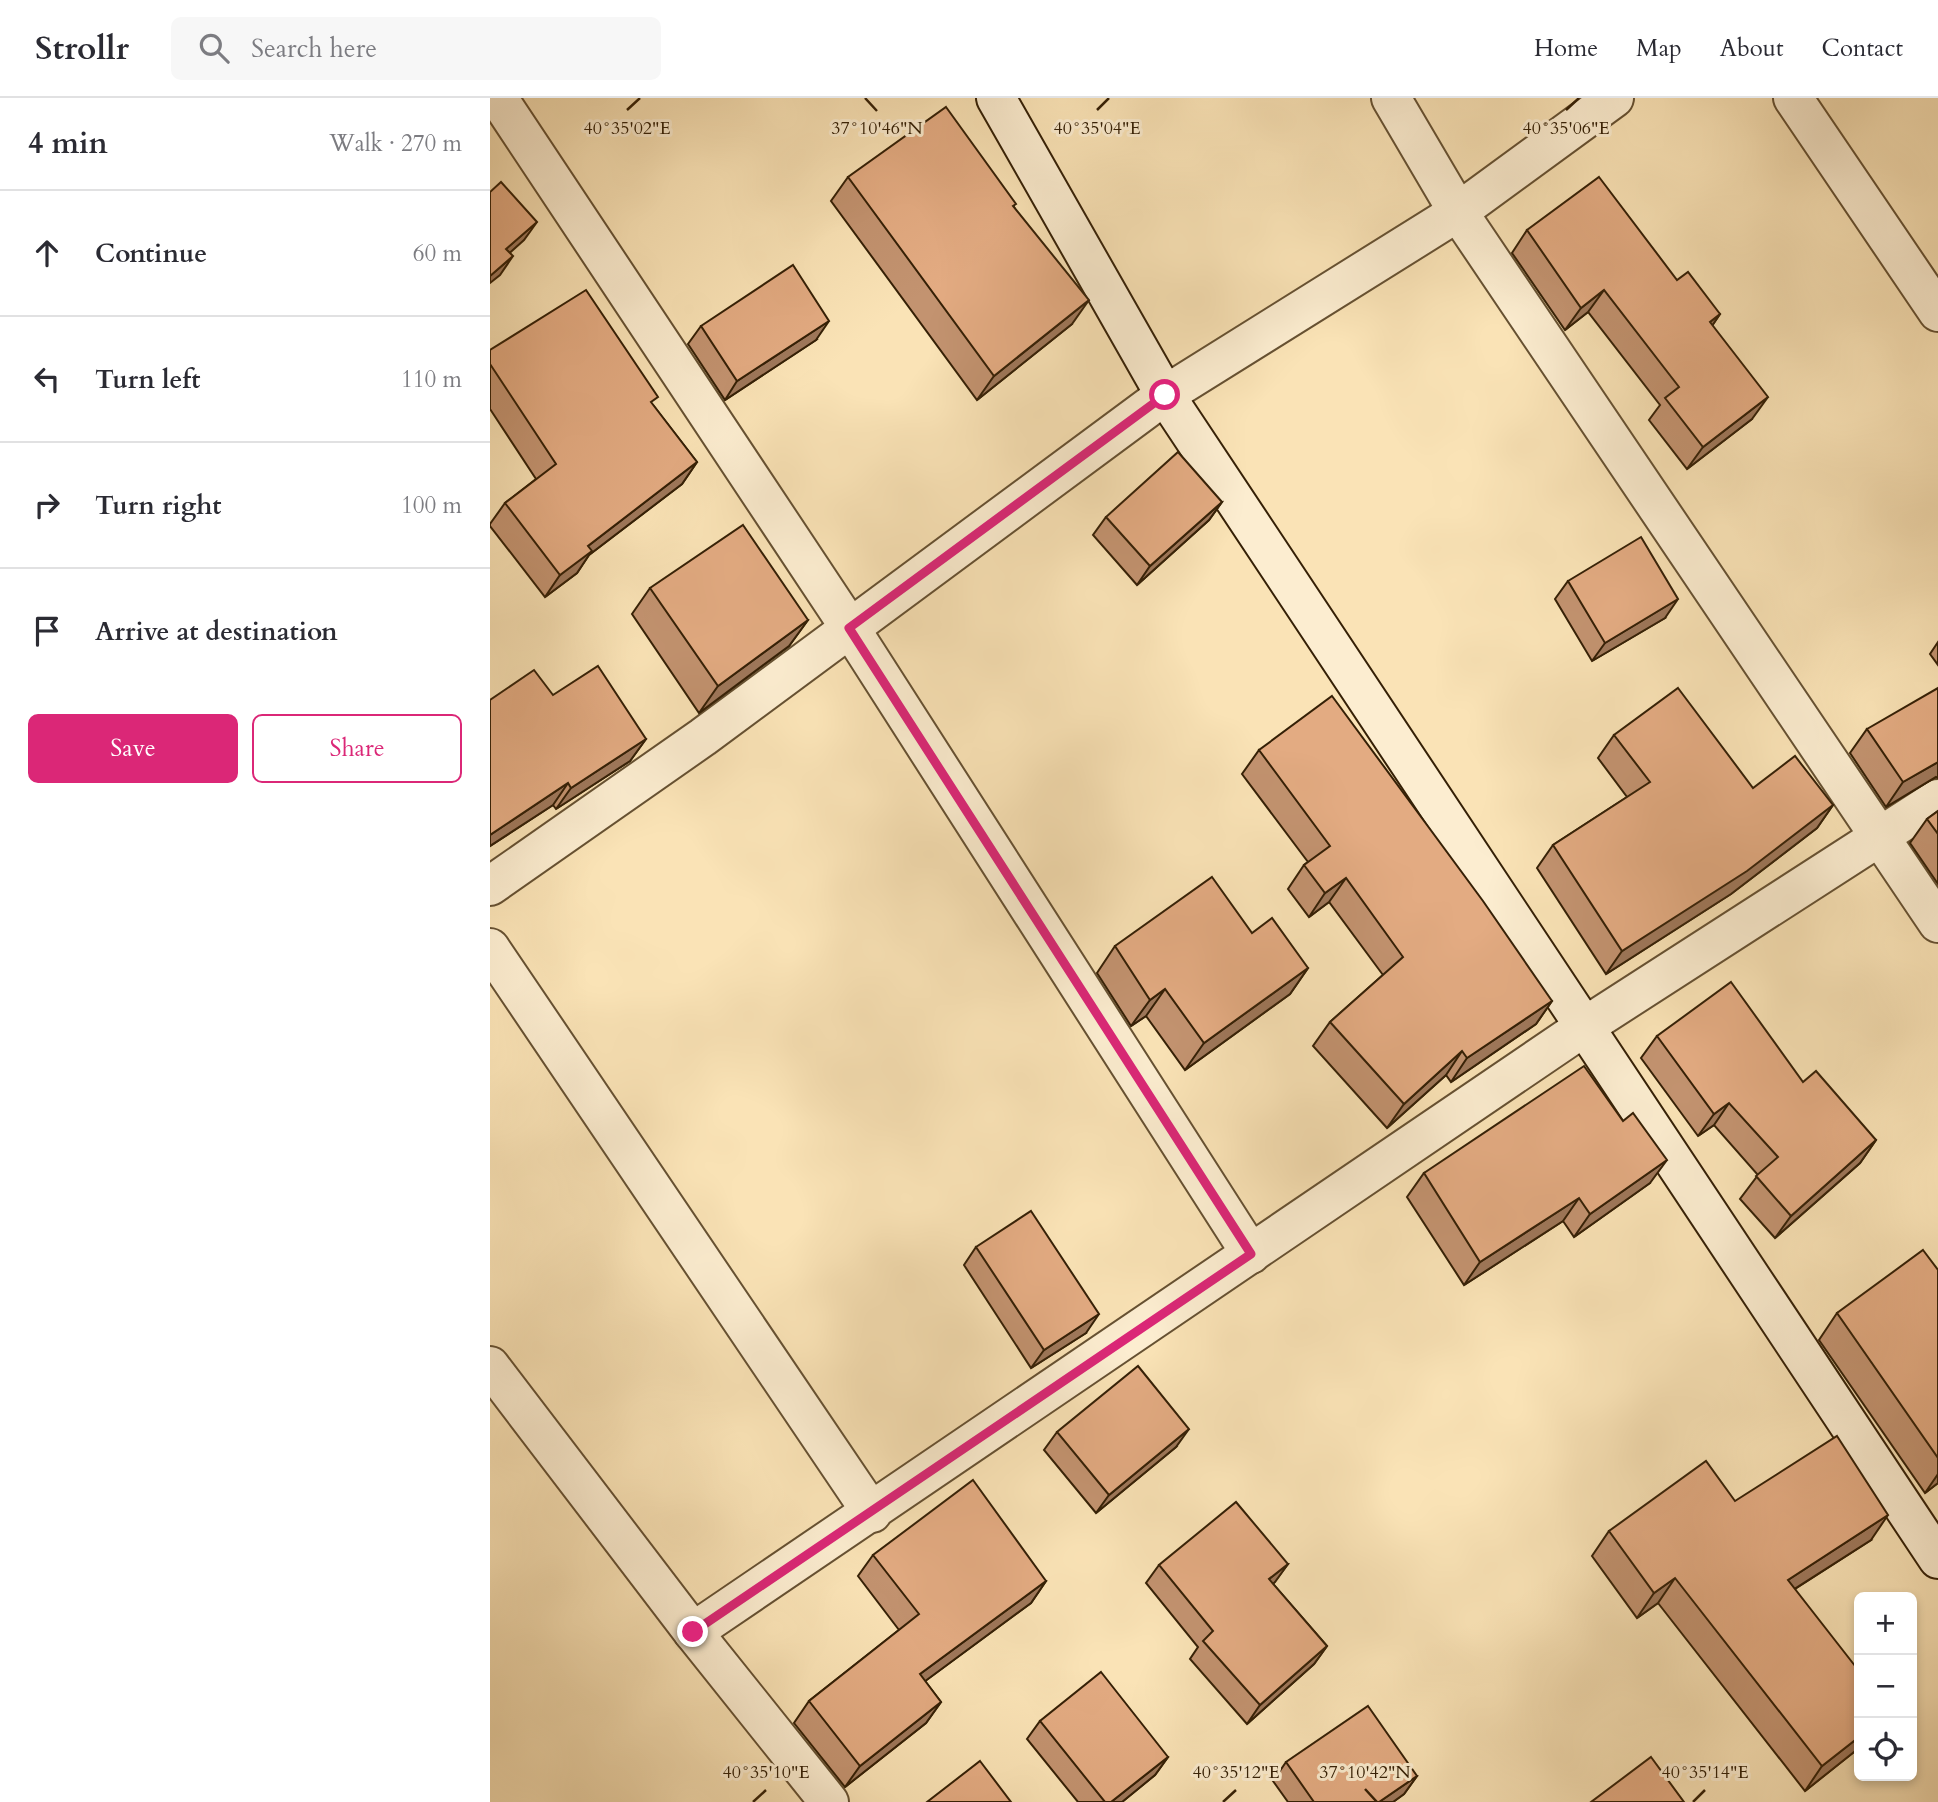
<!DOCTYPE html>
<html lang="en">
<head>
<meta charset="utf-8">
<style>
  :root { --surface:#fff; --page:#f7f7f7; --text:#2b2b33; --muted:#7c7c81; --line:#e1e1e2; --accent:#db2777 }
  body { margin:0; font-family:Cardo,serif; background:var(--page); color:var(--text) }
  .controls { position:absolute; right:21px; bottom:21px; display:grid; overflow:hidden; border-radius:10px; box-shadow:0 4px 10px #0003 }
  .controls button { width:63px; height:63px; display:grid; place-items:center; padding:0; border:0; border-bottom:2px solid var(--line); background:var(--surface); color:var(--text); font:35px sans-serif }
  .stop { position:absolute; width:21px; height:21px; margin:-16px; border:5px solid #db2777; border-radius:50%; background:#fff }
  .stop.end { background:#db2777; border-color:#fff; box-shadow:0 2px 7px #0008 }
  .list { margin:0; padding:0; list-style:none }
  h2 { display:flex; justify-content:space-between; align-items:center; height:91px; margin:0; padding:0 28px; font-size:30px }
  h2 small { font-size:23px; font-weight:400; color:var(--muted) }
  .list li { display:grid; grid-template-columns:46px 1fr auto; gap:21px; align-items:center; box-sizing:border-box; height:126px; padding:0 28px; border-top:2px solid var(--line) }
  .list b { display:block; font-size:26px; white-space:nowrap }
  .list em { font-size:23px; font-style:normal; color:var(--muted) }
  .actions { display:flex; gap:14px; padding:21px 28px }
  .actions a { flex:1; padding:16px 0; border:2px solid var(--accent); border-radius:10px; text-align:center; font-size:24px; color:var(--accent) }
  .actions .main { background:var(--accent); color:#fff }
  .icon { flex:none; width:38px; height:38px; fill:none; stroke:currentColor; stroke-width:2; stroke-linecap:round; stroke-linejoin:round }
  .map { position:relative; flex:none; width:1448px; height:1704px; overflow:hidden }
  header { display:flex; align-items:center; gap:42px; box-sizing:border-box; height:98px; padding:0 35px; background:var(--surface); border-bottom:2px solid var(--line) }
  header strong { font-size:33px }
  nav { display:flex; gap:38px; margin-inline-start:auto; font-size:24px }
  .search { width:490px; height:63px; background:var(--page); display:flex; align-items:center; gap:18px; box-sizing:border-box; padding:0 24px; border-radius:10px; color:var(--muted); font-size:26px }
  main { display:flex }
  aside { flex:1; background:var(--surface) }
  .map>svg:first-child { display:block }
  .lines { fill:none; stroke-linecap:round; stroke-linejoin:round }
  .street-casing { stroke:#665132; stroke-width:42 }
  .secondary-casing { stroke:#352006; stroke-width:42 }
  .street { stroke:#fcedd0; stroke-width:38 }
  .secondary { stroke:#fcedd0; stroke-width:38 }
  .wall { fill:#c39370; stroke:#352006; stroke-width:2 }
  .shaded-wall { fill:#9f785b; stroke:#352006; stroke-width:2 }
  .building { fill:#e3ab82; stroke:#352006; stroke-width:2 }
  .route { stroke:#db2777; stroke-width:9 }
  .ticks { fill:none; stroke:#352006; stroke-width:2.5 }
  .ticks-label { font-size:18px; text-anchor:middle; fill:#352006; stroke:#fcedd0; stroke-width:6; stroke-linejoin:round; paint-order:stroke }
</style>
</head>
<body>
<header>
<strong>Strollr</strong>
<div class="search"><svg class="icon" aria-label="search" viewBox="0 0 24 24"><circle cx="10" cy="10" r="6"/><path d="M15 15l6 6"/></svg>Search here</div>
<nav><a>Home</a><a>Map</a><a>About</a><a>Contact</a></nav>
</header>
<main>
<aside>
<h2>4 min<small>Walk · 270 m</small></h2>
<ul class="list">
<li><svg class="icon" aria-label="ahead" viewBox="0 0 24 24"><path d="M12 20V5M6 11l6-6 6 6"/></svg><div><b>Continue</b></div><em>60 m</em></li>
<li><svg class="icon" aria-label="left" viewBox="0 0 24 24"><path d="M17 20v-9H6M10 6l-5 5 5 5"/></svg><div><b>Turn left</b></div><em>110 m</em></li>
<li><svg class="icon" aria-label="right" viewBox="0 0 24 24"><path d="M7 20v-9h11M14 6l5 5-5 5"/></svg><div><b>Turn right</b></div><em>100 m</em></li>
<li><svg class="icon" aria-label="arrive" viewBox="0 0 24 24"><path d="M6 21V4h12l-3 4 3 4H6"/></svg><div><b>Arrive at destination</b></div></li>
</ul>
<div class="actions"><a class="main">Save</a><a>Share</a></div>
</aside>
<div class="map">
<svg width="1448" height="1704" viewBox="0 0 1448 1704">
  <rect width="100%" height="100%" fill="#fae3b6"/>
  <filter id="stains"><feTurbulence type="fractalNoise" baseFrequency=".00286" numOctaves="4"/><feColorMatrix values="0 0 0 0 .2 0 0 0 0 .09 0 0 0 0 .02 0 0 0 .5 -.17"/></filter>
  <radialGradient id="worn" r=".72"><stop offset=".6" stop-color="#630" stop-opacity="0"/><stop offset="1" stop-color="#630" stop-opacity=".3"/></radialGradient>
  <g class="lines">
    <defs>
      <g id="street">
        <path d="M8 0 360 530 761 1156"/>
        <path d="M901 0 968 114 1448 825"/>
        <path d="M1303 0 1448 214"/>
        <path d="M0 788 213 639 675 297 968 114 1124 0"/>
        <path d="M0 850 382 1415"/>
        <path d="M0 1268 203 1534 339 1704"/>
        <path d="M203 1534 1094 929 1448 701"/>
      </g>
      <path id="secondary" d="M506 0 675 297 1448 1461"/>
    </defs>
    <!-- street casing -->
    <use href="#street" class="street-casing"/>
    <!-- secondary casing -->
    <use href="#secondary" class="secondary-casing"/>
    <!-- street -->
    <use href="#street" class="street"/>
    <!-- secondary -->
    <use href="#secondary" class="secondary"/>
  </g>
  <!-- wall -->
  <g class="wall">
    <path d="M358 79 524 109 582 226 487 302 341 103Z"/>
    <path d="M1037 132 1187 182 1230 216 1222 228 1262 321 1197 371 1159 322 1170 307 1098 214 1075 232 1022 155Z"/>
    <path d="M211 228 326 242 235 302 198 246Z"/>
    <path d="M0 252 163 307 207 364 192 386 99 457 87 475 55 499 0 428V426L15 405 46 381 0 311Z"/>
    <path d="M732 404 719 422 647 487 603 437 616 419Z"/>
    <path d="M1078 483 1175 520 1102 563 1065 501Z"/>
    <path d="M160 490 318 522 299 548 209 615 142 516Z"/>
    <path d="M1448 544V567L1440 556Z"/>
    <path d="M63 597 156 641 140 663 66 711 63 707 0 748V602Z"/>
    <path d="M1377 631 1446 679 1396 709 1360 655Z"/>
    <path d="M1124 637 1263 690 1343 707 1327 730 1241 796 1116 876 1047 770 1063 747 1137 699 1108 660Z"/>
    <path d="M769 652 1062 903 1046 926 961 984 956 977 897 1030 823 948 840 924 893 877 839 804 819 819 798 791 814 767 818 764 752 676Z"/>
    <path d="M1448 713V786L1420 745 1437 721Z"/>
    <path d="M762 835 818 870 800 896 695 972 656 918 641 928 607 875 625 848Z"/>
    <path d="M1167 938 1313 984 1386 1042 1370 1065 1285 1140 1250 1101 1268 1077 1224 1027 1208 1038 1151 960Z"/>
    <path d="M1133 1023 1160 1085 1084 1139 1073 1123 974 1187 917 1099 934 1075Z"/>
    <path d="M486 1149 596 1235 541 1270 474 1167Z"/>
    <path d="M1448 1172V1385L1435 1395 1329 1242 1347 1215Z"/>
    <path d="M567 1334 686 1349 606 1415 554 1352Z"/>
    <path d="M1245 1403 1381 1442 1305 1491 1369 1650 1315 1693 1168 1505 1147 1520 1102 1458 1119 1433Z"/>
    <path d="M383 1457 556 1483 541 1505 435 1583 451 1604 436 1625 355 1689 304 1625 319 1603 409 1532 368 1478Z"/>
    <path d="M798 1466 783 1486 837 1548 824 1566 757 1626 700 1561 708 1549 656 1485 669 1467Z"/>
    <path d="M550 1623 678 1659 665 1677 632 1704H588L537 1641Z"/>
    <path d="M796 1664 927 1678 914 1696 903 1704H798L783 1683Z"/>
  </g>
  <!-- shaded-wall -->
  <g class="shaded-wall">
    <path d="M47 124 34 142 3 170 16 151Z"/>
    <path d="M23 158 10 177 0 185V178Z"/>
    <path d="M1114 192 1098 214 1075 232 1091 210Z"/>
    <path d="M599 202 582 226 487 302 504 278Z"/>
    <path d="M1230 216 1215 238 1220 224Z"/>
    <path d="M339 223 326 242 235 302 247 283Z"/>
    <path d="M1278 299 1262 321 1197 371 1213 349Z"/>
    <path d="M207 364 192 386 99 457 87 475 55 499 70 477 98 448Z"/>
    <path d="M732 404 719 422 647 487 660 468Z"/>
    <path d="M1188 501 1175 520 1102 563 1115 545Z"/>
    <path d="M318 522 299 548 209 615 228 588Z"/>
    <path d="M156 641 140 663 66 711 81 690Z"/>
    <path d="M1448 664V680L1446 679 1396 709 1413 684Z"/>
    <path d="M78 685 63 707 0 748V737Z"/>
    <path d="M1343 707 1327 730 1241 796 1116 876 1132 853Z"/>
    <path d="M856 780 839 804 819 819 835 795Z"/>
    <path d="M818 870 800 896 695 972 714 945Z"/>
    <path d="M675 891 656 918 641 928 660 902Z"/>
    <path d="M1062 903 1046 926 961 984 977 960Z"/>
    <path d="M972 953 956 977 897 1030 914 1006Z"/>
    <path d="M1239 1005 1224 1027 1208 1038 1224 1016Z"/>
    <path d="M1386 1042 1370 1065 1285 1140 1301 1118Z"/>
    <path d="M1177 1062 1160 1085 1084 1139 1100 1116Z"/>
    <path d="M1089 1100 1073 1123 974 1187 990 1164Z"/>
    <path d="M609 1216 596 1235 541 1270 554 1252Z"/>
    <path d="M699 1331 686 1349 606 1415 619 1397Z"/>
    <path d="M1448 1376V1385L1435 1395Z"/>
    <path d="M1398 1417 1381 1442 1281 1506 1298 1482Z"/>
    <path d="M798 1466 785 1484 766 1500 779 1481Z"/>
    <path d="M1185 1480 1168 1505 1147 1520 1164 1495Z"/>
    <path d="M556 1483 541 1505 415 1598 430 1576Z"/>
    <path d="M837 1548 824 1566 757 1626 770 1607Z"/>
    <path d="M451 1604 436 1625 355 1689 370 1668Z"/>
    <path d="M1369 1639V1650L1315 1693 1332 1668Z"/>
    <path d="M678 1659 665 1677 632 1704H621Z"/>
    <path d="M927 1678 914 1696 903 1704H889Z"/>
  </g>
  <!-- building -->
  <g class="building">
    <path d="M456 9 526 106 523 108 599 202 504 278 358 79Z"/>
    <path d="M1109 79 1187 182 1198 174 1230 216 1220 224 1278 299 1213 349 1175 300 1189 289 1114 192 1091 210 1037 132Z"/>
    <path d="M11 84 47 124 16 151 23 158 0 178V94Z"/>
    <path d="M303 167 339 223 247 283 211 228Z"/>
    <path d="M96 192 168 299 161 304 207 364 98 448 102 453 70 477 15 405 66 366 0 266V252Z"/>
    <path d="M688 354 732 404 660 468 616 419Z"/>
    <path d="M253 427 318 522 228 588 160 490Z"/>
    <path d="M1151 439 1188 501 1115 545 1078 483Z"/>
    <path d="M108 568 156 641 81 690 78 685 0 737V602L44 572 63 597Z"/>
    <path d="M1188 590 1263 690 1305 658 1343 707 1257 773 1132 853 1063 747 1160 684 1124 637Z"/>
    <path d="M1448 590V664L1413 684 1377 631Z"/>
    <path d="M842 598 993 803 1062 903 977 960 972 953 914 1006 840 924 913 859 856 780 835 795 814 767 840 748 769 652Z"/>
    <path d="M1448 713V736L1437 721Z"/>
    <path d="M722 779 762 835 782 820 818 870 714 945 675 891 660 902 625 848Z"/>
    <path d="M1241 884 1313 984 1326 973 1386 1042 1301 1118 1266 1078 1288 1059 1239 1005 1224 1016 1167 938Z"/>
    <path d="M1094 968 1133 1023 1143 1015 1177 1062 1100 1116 1089 1100 990 1164 934 1075Z"/>
    <path d="M541 1113 609 1216 554 1252 486 1149Z"/>
    <path d="M1433 1152 1448 1172V1360L1347 1215Z"/>
    <path d="M648 1268 699 1331 619 1397 567 1334Z"/>
    <path d="M1347 1338 1398 1417 1298 1482 1369 1573V1639L1332 1668 1185 1480 1164 1495 1119 1433 1216 1363 1245 1403Z"/>
    <path d="M483 1382 556 1483 430 1576 451 1604 370 1668 319 1603 429 1516 383 1457Z"/>
    <path d="M746 1404 798 1466 779 1481 837 1548 770 1607 713 1543 723 1533 669 1467Z"/>
    <path d="M611 1574 678 1659 621 1704H615L550 1623Z"/>
    <path d="M878 1608 927 1678 889 1704H824L796 1664Z"/>
    <path d="M1161 1659 1194 1704H1101Z"/>
    <path d="M490 1663 521 1704H437Z"/>
  </g>
  <g class="lines">
    <!-- route -->
    <path class="route" d="M203 1534 761 1156 359 530 675 297"/>
  </g>
  <!-- ticks -->
  <path class="ticks" d="M375 0 387 13M137 12 150 0M607 12 619 0M1076 12 1089 0M875 1691 887 1704M263 1704 276 1692M733 1704 746 1692M1203 1704 1215 1692"/>
  <g class="ticks-label">
    <text x="137" y="36">40°35'02"E</text>
    <text x="607" y="36">40°35'04"E</text>
    <text x="1076" y="36">40°35'06"E</text>
    <text x="387" y="36">37°10'46"N</text>
    <text x="875" y="1680">37°10'42"N</text>
    <text x="276" y="1680">40°35'10"E</text>
    <text x="746" y="1680">40°35'12"E</text>
    <text x="1215" y="1680">40°35'14"E</text>
  </g>
  <rect width="100%" height="100%" filter="url(#stains)"/>
  <rect width="100%" height="100%" fill="url(#worn)"/>
</svg>
<div class="controls">
<button>+</button>
<button>−</button>
<button><svg class="icon" aria-label="locate" viewBox="0 0 24 24"><circle cx="12" cy="12" r="6"/><path d="M12 2v4M12 18v4M2 12h4M18 12h4"/></svg></button>
</div>
<div class="stop" style="left:675px;top:297px"></div>
<div class="stop end" style="left:203px;top:1534px"></div>
</div>
</main>
</body>
</html>
